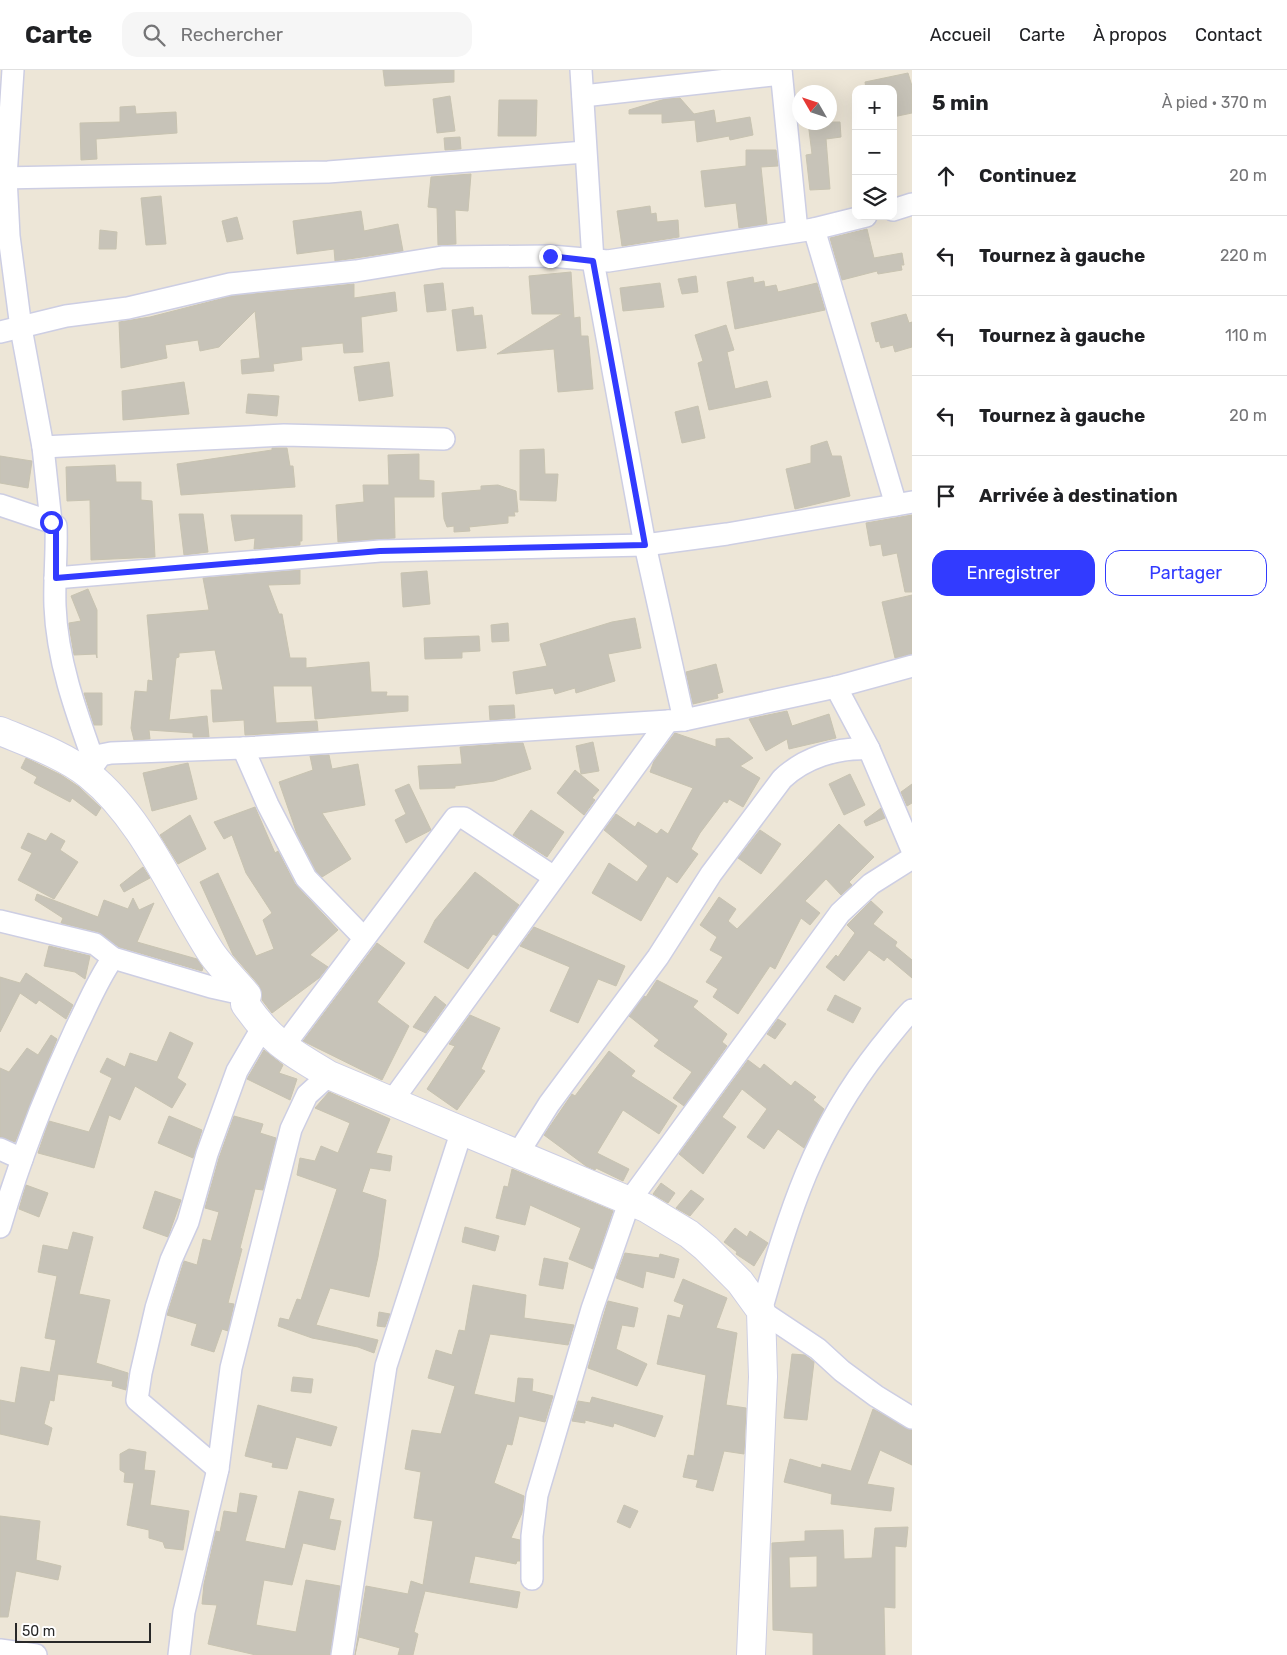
<!DOCTYPE html>
<html lang="fr">
<head>
<meta charset="utf-8">
<style>
  :root { --surface:#fff; --page:#f6f6f6; --text:#202124; --muted:#757577; --line:#e0e0e0; --accent:#323bff }
  body { margin:0; font-family:Rubik,sans-serif; background:var(--page); color:var(--text) }
  .controls { position:absolute; right:15px; top:15px; display:grid; overflow:hidden; border-radius:10px; box-shadow:0 5px 20px #0002 }
  .controls button { width:45px; height:45px; display:grid; place-items:center; padding:0; border:0; border-bottom:1px solid var(--line); background:var(--surface); color:var(--text); font:25px sans-serif }
  .compass { position:absolute; left:792px; top:15px; width:45px; height:45px; border-radius:50%; background:var(--surface); box-shadow:0 5px 20px #0002; rotate:309deg }
  .scale { position:absolute; left:15px; bottom:12px; width:136px; box-sizing:border-box; padding-left:5px; border:2px solid #282828; border-top:0; font-size:14px; line-height:18px; white-space:nowrap; color:#282828; -webkit-text-stroke:4px #fff; paint-order:stroke }
  .stop { position:absolute; width:15px; height:15px; margin:-11px; border:4px solid #323bff; border-radius:50%; background:#fff }
  .stop.end { background:#323bff; border-color:#fff; box-shadow:0 1px 5px #0008 }
  .list { margin:0; padding:0; list-style:none }
  h2 { display:flex; justify-content:space-between; align-items:center; height:65px; margin:0; padding:0 20px; font-size:21px }
  h2 small { font-size:16px; font-weight:400; color:var(--muted) }
  .list li { display:grid; grid-template-columns:32px 1fr auto; gap:15px; align-items:center; box-sizing:border-box; height:80px; padding:0 20px; border-top:1px solid var(--line) }
  .list b { display:block; font-size:19px; white-space:nowrap }
  .list em { font-size:16px; font-style:normal; color:var(--muted) }
  .actions { display:flex; gap:10px; padding:15px 20px }
  .actions a { flex:1; padding:11px 0; border:1px solid var(--accent); border-radius:15px; text-align:center; font-size:18px; color:var(--accent) }
  .actions .main { background:var(--accent); color:#fff }
  .icon { flex:none; width:28px; height:28px; fill:none; stroke:currentColor; stroke-width:2; stroke-linecap:round; stroke-linejoin:round }
  .map { position:relative; flex:none; width:912px; height:1585px; overflow:hidden }
  header { display:flex; align-items:center; gap:30px; box-sizing:border-box; height:70px; padding:0 25px; background:var(--surface); border-bottom:1px solid var(--line) }
  header strong { font-size:24px }
  nav { display:flex; gap:28px; margin-inline-start:auto; font-size:18px }
  .search { width:350px; height:45px; background:var(--page); display:flex; align-items:center; gap:12px; box-sizing:border-box; padding:0 18px; border-radius:15px; color:var(--muted); font-size:19px }
  main { display:flex }
  aside { flex:1; background:var(--surface) }
  .map>svg:first-child { display:block }
  .building { fill:#c7c3b8; stroke:#c8c3b1; fill-rule:evenodd }
  .lines { fill:none; stroke-linecap:round; stroke-linejoin:round }
  .street-casing { stroke:#cdcee3; stroke-width:24 }
  .secondary-casing { stroke:#cdcee3; stroke-width:30 }
  .street { stroke:#fff; stroke-width:21 }
  .secondary { stroke:#fff; stroke-width:28 }
  .route { stroke:#323bff; stroke-width:6 }
</style>
</head>
<body>
<header>
<strong>Carte</strong>
<div class="search"><svg class="icon" aria-label="search" viewBox="0 0 24 24"><circle cx="10" cy="10" r="6"/><path d="M15 15l6 6"/></svg>Rechercher</div>
<nav><a>Accueil</a><a>Carte</a><a>À propos</a><a>Contact</a></nav>
</header>
<main>
<div class="map">
<svg width="912" height="1585" viewBox="0 0 912 1585">
  <rect width="100%" height="100%" fill="#ede6d7"/>
  <!-- building -->
  <g class="building">
    <path d="M383 0H454V12L385 16Z"/>
    <path d="M908 3 912 16V43L893 47V19H866L865 12Z"/>
    <path d="M450 26 455 61 437 63 433 29Z"/>
    <path d="M680 28 694 44 714 40 716 53 750 47 753 65 730 70 729 66 697 72 695 50 662 53V44H629V40L665 29Z"/>
    <path d="M499 30H537L536 66H498Z"/>
    <path d="M135 36 136 44 176 42 177 63 96 69 97 89 81 90 80 53 120 52V37Z"/>
    <path d="M808 52H840L841 67 826 69 830 119 810 120 806 85 812 84Z"/>
    <path d="M460 67 461 79 445 80 444 68Z"/>
    <path d="M746 80H776L778 96 761 97 767 154 739 158 736 133 705 137 701 101 746 96Z"/>
    <path d="M471 104 468 141 455 140 456 174 438 175 437 138 428 137 431 107Z"/>
    <path d="M161 126 166 174 146 175 141 128Z"/>
    <path d="M650 136 651 144 656 143 657 152 678 150 679 167 622 176 617 141Z"/>
    <path d="M361 141 364 161 398 154 403 181 335 191 334 179 297 184 293 151Z"/>
    <path d="M237 147 243 169 227 172 222 151Z"/>
    <path d="M867 159 874 188 902 183 904 195H901L902 200 878 204 877 201 842 210 830 168Z"/>
    <path d="M100 160 117 162 116 179H99Z"/>
    <path d="M571 202 574 248 580 247 581 266H588L593 319 558 322 554 279 497 284 562 244H532L529 206Z"/>
    <path d="M696 206 698 222 682 224 678 209Z"/>
    <path d="M753 207 754 213 764 211 765 217 776 215 778 222 817 213 825 240 735 259 727 212Z"/>
    <path d="M443 213 446 240 427 242 424 215Z"/>
    <path d="M660 213 664 237 623 241 620 218Z"/>
    <path d="M354 214V228L395 222 397 241 361 247 363 282 344 283 343 273 301 277 302 290 273 294 274 301 242 304 241 290 260 288 255 241 219 277 200 281 198 270 165 275 167 288 121 298 119 252 150 247 232 226Z"/>
    <path d="M473 237 474 246 482 245 486 278 457 281 452 240Z"/>
    <path d="M906 244 909 253 912 252V277L895 282 893 275 881 278 879 271 876 272 871 253Z"/>
    <path d="M726 255 734 280 727 282 735 319 767 311 771 327 709 340 698 293 703 291 695 265Z"/>
    <path d="M389 292 393 326 359 331 354 297Z"/>
    <path d="M184 312 189 344 123 350 122 321Z"/>
    <path d="M248 324 279 326 277 346 246 343Z"/>
    <path d="M698 336 705 368 682 373 675 342Z"/>
    <path d="M827 371 832 386H841L850 426 795 439 786 399 811 393V376Z"/>
    <path d="M272 378H287L290 396H293L295 417 181 425 177 394 272 380Z"/>
    <path d="M544 379 545 404H558L556 431 520 430V380Z"/>
    <path d="M419 384V410L434 411V427H394L395 468 338 472 336 435 364 432 363 415H389L388 385Z"/>
    <path d="M0 386 32 391 28 418 0 413Z"/>
    <path d="M115 395 116 412H141V430L152 431 155 487 91 490 90 430 67 431 66 397Z"/>
    <path d="M498 415 516 421 518 442H514L515 446H508V453L469 457 470 461 454 462V456L447 457 444 449 442 423 481 420V416Z"/>
    <path d="M179 444H203L208 482 184 485Z"/>
    <path d="M231 445H302V471H300V475L254 479 255 468 235 471Z"/>
    <path d="M912 445V522H905L897 483 883 486 881 474 870 476 866 453Z"/>
    <path d="M300 500V514L268 515 279 544H282L290 588H306V598L369 592 371 622H387L386 626H408V641L315 649 312 616H273L276 653 317 651 318 661 245 665 244 650 213 652 211 620H223L215 580 179 583V587L176 588 169 650 207 646 209 667H193V663L149 660 150 669 134 670 131 658 135 621 147 622 148 610 153 611 147 545 209 540 203 508Z"/>
    <path d="M427 501 430 534 403 537 401 503Z"/>
    <path d="M88 519 97 540V588L96 584 74 585 69 555V553L81 551 71 526Z"/>
    <path d="M912 525V584L895 588 882 532Z"/>
    <path d="M635 548 641 578 608 584 615 611 576 623 575 618 555 624 553 618 516 624 513 602 547 596 540 574 612 552Z"/>
    <path d="M508 553 509 571 492 572 491 555Z"/>
    <path d="M479 566 480 581 462 582V588L425 589 424 568Z"/>
    <path d="M716 594 723 622 717 624 718 628 693 634 686 602Z"/>
    <path d="M84 623H102V655H94Z"/>
    <path d="M514 635 515 648 490 650 489 636Z"/>
    <path d="M787 641 792 656 829 644 836 668 789 679 787 669 766 681 749 649Z"/>
    <path d="M675 663 716 677V669L729 668 753 688 740 696 760 708 743 737 729 729 727 733 724 731 700 763 691 779 698 784 677 813 667 806 641 851 592 823 609 793 637 812 648 796 604 760 616 744 635 757 638 752 657 764 661 759 668 764 693 718 650 702 654 691Z"/>
    <path d="M593 672 599 701 581 704 576 676Z"/>
    <path d="M516 673H523L531 699 494 711 455 716V718L420 719 418 696 462 694 460 677Z"/>
    <path d="M329 685 332 699 358 694 365 735 322 743 351 789 322 807 316 801 297 764 279 712 313 700 310 686Z"/>
    <path d="M26 688 61 705 79 717 101 738 96 746 72 728 70 732 34 713 37 707 21 698Z"/>
    <path d="M188 693 197 729 152 741 143 703Z"/>
    <path d="M575 700 599 720 592 728 595 730 584 745 557 723Z"/>
    <path d="M850 704 865 735 844 745 829 714Z"/>
    <path d="M409 714 431 760 406 773 395 750 406 744 395 720Z"/>
    <path d="M912 714V733L907 736 901 722Z"/>
    <path d="M255 737 275 783 278 781 295 814 338 860 310 885 328 897 319 908 272 943 262 930V922L259 915 233 885 200 812 218 803 256 886 274 879 263 850 272 843 246 803 232 765 224 769 214 752Z"/>
    <path d="M881 738 885 748 866 756 864 751Z"/>
    <path d="M531 740 564 762 547 787 513 765Z"/>
    <path d="M190 745 206 779 178 794 160 765Z"/>
    <path d="M839 754 874 787 849 812 852 815 841 825 826 809 805 831 820 843 810 855 801 848 775 899 770 896 738 944 713 927 718 919 706 912 723 887 710 880 717 867 700 855 719 827 736 839 728 851 737 859Z"/>
    <path d="M760 760 781 774 761 804 738 788Z"/>
    <path d="M28 763 46 771 51 763 65 771 60 780 78 792 54 829 18 810 32 783 21 778Z"/>
    <path d="M143 797 150 808 124 822 120 815Z"/>
    <path d="M475 802 519 835 497 866 493 864 468 899 424 872 435 850Z"/>
    <path d="M37 824 98 847 104 830 128 839 133 828 139 840 154 833 137 872 197 889 203 898 202 901 119 877 98 862 61 853 63 848 35 830Z"/>
    <path d="M871 831 883 842 873 854 897 872 895 876 912 890V908L887 887 884 891 869 880 844 911 826 897 836 885 838 887 855 863 847 855Z"/>
    <path d="M534 857 625 896 616 916 598 909 578 953 550 941 570 897 520 876Z"/>
    <path d="M377 873 405 893 377 932 409 956 382 1010 303 971Z"/>
    <path d="M49 876 90 886 85 909 75 902 44 896Z"/>
    <path d="M26 903 73 935 66 949 39 930 36 934 20 923 0 962V907L20 913Z"/>
    <path d="M657 910 698 931 693 937 727 964 722 972 727 976 684 1036 673 1028 692 1002 654 976 659 970 629 946 644 926 646 927Z"/>
    <path d="M835 925 861 938 853 953 827 940Z"/>
    <path d="M435 926 446 935 426 963 413 957Z"/>
    <path d="M470 945 500 958 481 999 485 1001 457 1040 427 1019 455 976 449 974Z"/>
    <path d="M778 949 786 954 775 969 767 964Z"/>
    <path d="M170 962 193 973 177 1008 186 1014 172 1038 135 1016 120 1050 109 1045 94 1098 38 1083 49 1051 89 1062 112 1008 100 1002 107 988 125 997 130 983 157 992Z"/>
    <path d="M51 965 57 969 15 1072 0 1067V998L9 1002 27 978 38 985Z"/>
    <path d="M264 980 283 995 279 1003 297 1009 290 1030 247 1009Z"/>
    <path d="M609 981 635 1001 631 1006 677 1036 659 1064 623 1040 597 1083 629 1099 623 1111 596 1098 595 1100 586 1096 544 1065 572 1024 575 1026Z"/>
    <path d="M748 990 760 999 764 994 791 1016 795 1011 816 1027 813 1030 824 1039 804 1078 778 1059 764 1079 747 1067 767 1039 742 1019 722 1047 736 1057 703 1104 679 1084Z"/>
    <path d="M329 1022 390 1049 376 1083 392 1086 390 1101 370 1098 362 1122 386 1130 378 1187 369 1227 330 1218 316 1255 378 1270 374 1283 358 1277 312 1268 278 1256 280 1248 289 1250 297 1229 301 1230 337 1119 297 1105 300 1088 315 1091 321 1076 338 1083 350 1053 315 1038Z"/>
    <path d="M169 1046 202 1060 193 1088 158 1073Z"/>
    <path d="M234 1046 263 1054 260 1063 276 1068 263 1120 255 1119 240 1178 242 1179 228 1233 234 1234 228 1261 222 1259 214 1282 191 1275 197 1254 167 1245 184 1191 197 1195 203 1169 211 1171 219 1142 205 1138 219 1088Z"/>
    <path d="M512 1099 613 1141 593 1199 569 1189 581 1158 530 1135 525 1155 496 1148 504 1116 508 1117Z"/>
    <path d="M661 1113 675 1123 668 1133 653 1124Z"/>
    <path d="M26 1115 48 1123 39 1147 19 1139Z"/>
    <path d="M691 1120 704 1129 690 1146 676 1138Z"/>
    <path d="M155 1121 181 1130 168 1167 143 1158Z"/>
    <path d="M465 1157 499 1166 495 1181 462 1172Z"/>
    <path d="M735 1158 747 1167 750 1161 768 1173 754 1196 736 1184 737 1182 724 1172Z"/>
    <path d="M73 1162 93 1167 79 1224 110 1230 96 1293 128 1303 126 1320 112 1316 113 1311 58 1304 54 1331 50 1330 44 1354 52 1358 48 1375 0 1364V1330L15 1333 21 1297 50 1302 56 1270 45 1268 57 1206 38 1202 43 1175 68 1180Z"/>
    <path d="M625 1183 659 1188 660 1184 679 1189 674 1208 646 1201 643 1218 616 1208Z"/>
    <path d="M544 1188 568 1193 563 1219 539 1215Z"/>
    <path d="M683 1209 727 1228 716 1258 737 1263 726 1335 746 1338 744 1384 724 1381 713 1421 696 1417 698 1410 683 1407 688 1385 694 1386 706 1305 657 1294 668 1245 680 1248 684 1235 674 1231Z"/>
    <path d="M473 1215 526 1225 524 1248 574 1255 568 1275 490 1264 474 1324 515 1333 518 1308 533 1309 532 1321 553 1326 545 1352 519 1346 512 1375 507 1374 494 1413 524 1426 522 1443 511 1468 520 1470V1491H517L516 1494 475 1486 469 1513 520 1522 517 1538 425 1521 414 1562 418 1564 413 1585H398L400 1578 359 1567 355 1585 366 1516 408 1524 411 1511 423 1515 433 1451 414 1448 421 1402 405 1399 412 1360 441 1364 455 1316 428 1308 436 1280 452 1285 459 1260 465 1261Z"/>
    <path d="M608 1231 638 1238 634 1257 622 1255 616 1279 647 1294 637 1316 588 1298Z"/>
    <path d="M379 1242 390 1244 385 1257 377 1256Z"/>
    <path d="M792 1284 805 1285 814 1292 807 1350 784 1348Z"/>
    <path d="M293 1307 313 1309 311 1323 291 1321Z"/>
    <path d="M592 1327 663 1346 655 1367 614 1353 613 1357 585 1350V1353L572 1351 578 1331 590 1333Z"/>
    <path d="M258 1335 337 1357 331 1376 296 1367 287 1399 272 1397 273 1393 245 1386Z"/>
    <path d="M873 1339 912 1360V1395L880 1380 867 1414 894 1418 891 1441 831 1434 832 1424 784 1412 790 1389 821 1398 822 1394 851 1401Z"/>
    <path d="M129 1379 146 1382 144 1400 155 1401 150 1435 189 1441 183 1480 165 1478 163 1472 149 1468V1460L127 1455 134 1413 124 1412 125 1403 120 1400V1384Z"/>
    <path d="M299 1421 334 1429 329 1449 341 1451 335 1480 303 1473 292 1515 264 1510 256 1555 296 1562 306 1510 340 1516 330 1585H256L208 1574 217 1535 202 1534 204 1514 216 1461 220 1462 224 1441 237 1443 240 1423 257 1426 245 1471 285 1479Z"/>
    <path d="M624 1435 638 1441 630 1458 617 1452Z"/>
    <path d="M0 1446 40 1451 36 1490 61 1496 58 1510 16 1501 8 1547H0Z"/>
    <path d="M908 1457 906 1477 895 1476V1538L884 1537 885 1585H813V1563L773 1560 772 1473 805 1471V1461L843 1460 844 1489 872 1488 875 1458ZM817 1486V1517L790 1518 789 1487Z"/>
  </g>
  <g class="lines">
    <defs>
      <g id="street">
        <path d="M13 0 6 107 9 166 21 258 43 377 51 452 56 456C57 482 54 509 55 536 57 590 76 642 94 692"/>
        <path d="M581 0 593 191 645 475 684 650"/>
        <path d="M781 0 797 161"/>
        <path d="M583 26 781 4"/>
        <path d="M0 108 328 102 585 82"/>
        <path d="M893 140 912 134"/>
        <path d="M814 159 896 435"/>
        <path d="M0 262 66 246 128 238 230 214 356 201 442 187 550 186 608 191 814 159 866 146"/>
        <path d="M43 377 284 365 444 369"/>
        <path d="M0 435 51 452"/>
        <path d="M55 508 380 481 645 475 727 464 912 432"/>
        <path d="M836 617 869 679 912 780"/>
        <path d="M243 678 268 735 306 808 364 868"/>
        <path d="M87 704 101 685 111 683 243 678 684 650 836 617 912 596"/>
        <path d="M0 851 95 874 113 888 211 917 247 925"/>
        <path d="M912 940C900 952 890 966 880 978 813 1063 790 1140 761 1241L818 1279 842 1301 876 1326 912 1348"/>
        <path d="M283 977 455 748H464L554 807"/>
        <path d="M392 1031 668 651"/>
        <path d="M0 1079 22 1089"/>
        <path d="M517 1085 549 1034 658 887 711 804 782 709C804 688 837 677 869 679"/>
        <path d="M0 1157C20 1089 46 1022 76 958 88 934 98 909 113 888"/>
        <path d="M218 1399 137 1330 141 1303 156 1238 171 1190 188 1152 207 1084 237 1001 258 965H269"/>
        <path d="M532 1509V1466L537 1425 592 1239 630 1130 840 843 871 814 912 788"/>
        <path d="M0 1580 36 1585"/>
        <path d="M179 1585 184 1542 218 1399 231 1298 291 1059 307 1025 329 1005"/>
        <path d="M342 1585 386 1296 462 1060"/>
      </g>
      <path id="secondary" d="M0 661C29 673 64 685 89 705 144 749 174 826 212 884 222 898 235 911 247 925L245 934C271 972 291 982 329 1005L646 1138 689 1164 706 1178 740 1212 761 1241 763 1307 751 1585"/>
    </defs>
    <!-- street casing -->
    <use href="#street" class="street-casing"/>
    <!-- secondary casing -->
    <use href="#secondary" class="secondary-casing"/>
    <!-- street -->
    <use href="#street" class="street"/>
    <!-- secondary -->
    <use href="#secondary" class="secondary"/>
  </g>
  <g class="lines">
    <!-- route -->
    <path class="route" d="M51 452 56 456V508L380 481 645 475 593 191 550 186"/>
  </g>
</svg>
<div class="controls">
<button>+</button>
<button>−</button>
<button><svg class="icon" aria-label="layers" viewBox="0 0 24 24"><path d="M12 4l9 5-9 5-9-5zM3 14l9 5 9-5"/></svg></button>
</div>
<svg class="compass" viewBox="-18 -18 36 36"><path d="M0-13l5 13h-10z" fill="#e53935"/><path d="M0 13l5-13h-10z" fill="#757577"/></svg>
<div class="scale">50 m</div>
<div class="stop" style="left:51px;top:452px"></div>
<div class="stop end" style="left:550px;top:186px"></div>
</div>
<aside>
<h2>5 min<small>À pied · 370 m</small></h2>
<ul class="list">
<li><svg class="icon" aria-label="ahead" viewBox="0 0 24 24"><path d="M12 20V5M6 11l6-6 6 6"/></svg><div><b>Continuez</b></div><em>20 m</em></li>
<li><svg class="icon" aria-label="left" viewBox="0 0 24 24"><path d="M17 20v-9H6M10 6l-5 5 5 5"/></svg><div><b>Tournez à gauche</b></div><em>220 m</em></li>
<li><svg class="icon" aria-label="left" viewBox="0 0 24 24"><path d="M17 20v-9H6M10 6l-5 5 5 5"/></svg><div><b>Tournez à gauche</b></div><em>110 m</em></li>
<li><svg class="icon" aria-label="left" viewBox="0 0 24 24"><path d="M17 20v-9H6M10 6l-5 5 5 5"/></svg><div><b>Tournez à gauche</b></div><em>20 m</em></li>
<li><svg class="icon" aria-label="arrive" viewBox="0 0 24 24"><path d="M6 21V4h12l-3 4 3 4H6"/></svg><div><b>Arrivée à destination</b></div></li>
</ul>
<div class="actions"><a class="main">Enregistrer</a><a>Partager</a></div>
</aside>
</main>
</body>
</html>
